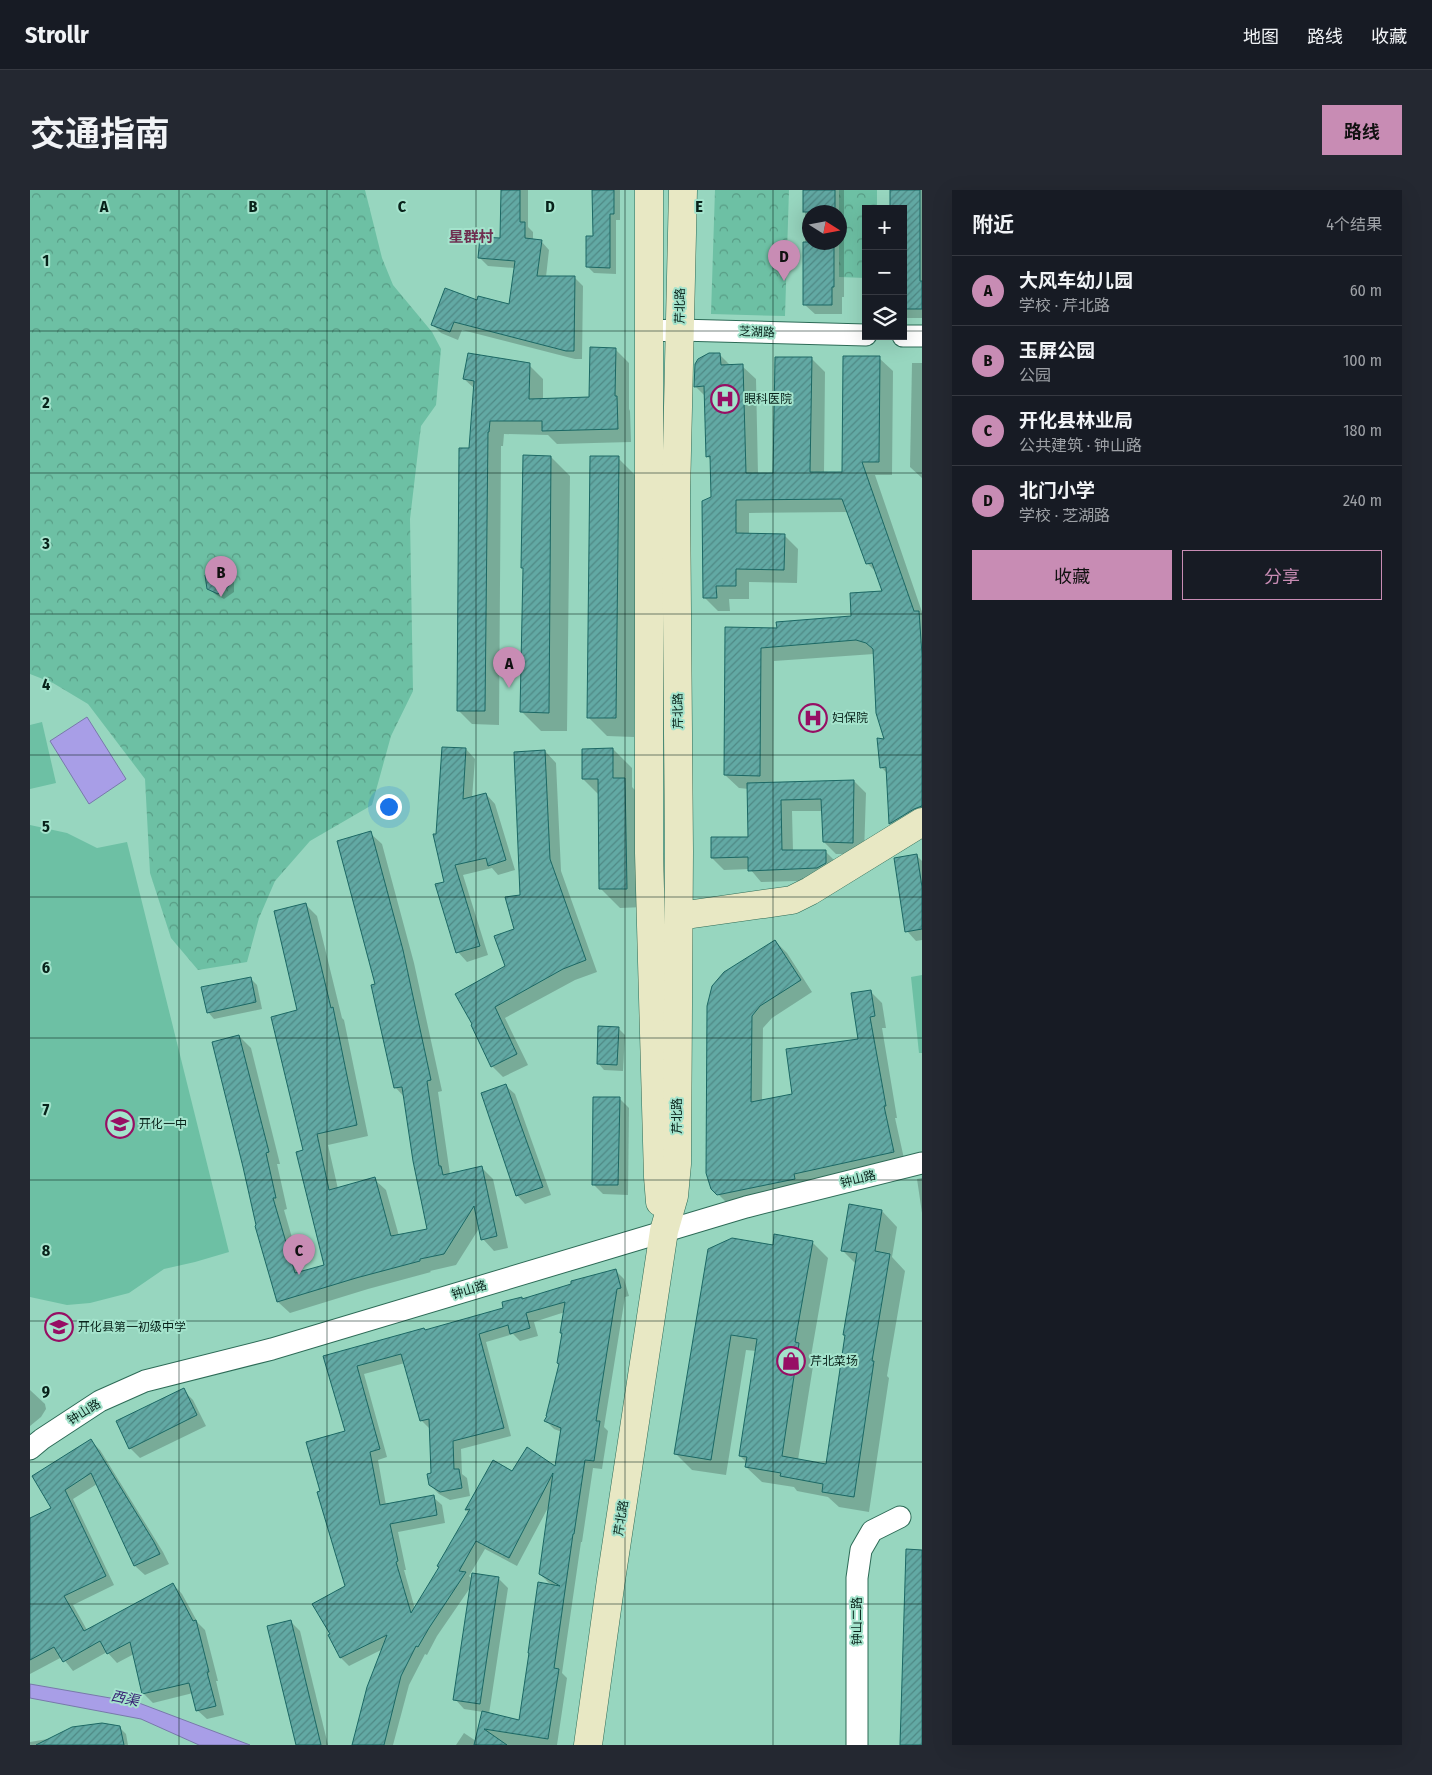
<!DOCTYPE html>
<html lang="zh">
<head>
<meta charset="utf-8">
<style>
  :root { --surface:#171b24; --page:#242831; --text:#f1f3f6; --muted:#9ea1a6; --line:#363941; --accent:#c88cb4 }
  body { margin:0; font-family:"Fira Sans Condensed","Noto Sans SC",sans-serif; background:var(--page); color:var(--text) }
  .controls { position:absolute; right:15px; top:15px; display:grid; overflow:hidden; border-radius:0px; box-shadow:0 5px 20px #0002 }
  .controls button { width:45px; height:45px; display:grid; place-items:center; padding:0; border:0; border-bottom:1px solid var(--line); background:var(--surface); color:var(--text); font:25px sans-serif }
  .compass { position:absolute; left:772px; top:15px; width:45px; height:45px; border-radius:50%; background:var(--surface); box-shadow:0 5px 20px #0002; rotate:101deg }
  .you { position:absolute; left:358px; top:616px; width:18px; height:18px; margin:-12px; border:4px solid #fff; border-radius:50%; background:#1a73e8; box-shadow:0 0 0 8px #1a73e833 }
  .badge { display:grid; place-items:center; width:32px; height:32px; border-radius:50%; background:var(--accent); color:#111; font-size:16px; font-weight:700 }
  .pin { position:absolute; translate:-50% -41px; filter:drop-shadow(0 1px 2px #0008) }
  .pin::after { content:''; position:absolute; top:26px; width:18px; height:15px; background:inherit; clip-path:polygon(0 0,100% 0,50% 100%) }
  .list { margin:0; padding:0; list-style:none }
  h2 { display:flex; justify-content:space-between; align-items:center; height:65px; margin:0; padding:0 20px; font-size:21px }
  h2 small { font-size:16px; font-weight:400; color:var(--muted) }
  .list li { display:grid; grid-template-columns:32px 1fr auto; gap:15px; align-items:center; box-sizing:border-box; height:70px; padding:0 20px; border-top:1px solid var(--line) }
  .list b { display:block; font-size:19px; white-space:nowrap }
  .list p { margin:0; font-size:16px; white-space:nowrap; color:var(--muted) }
  .list em { font-size:16px; font-style:normal; color:var(--muted) }
  .actions { display:flex; gap:10px; padding:15px 20px }
  .actions a { flex:1; padding:11px 0; border:1px solid var(--accent); border-radius:0px; text-align:center; font-size:18px; color:var(--accent) }
  .actions .main { background:var(--accent); color:#111 }
  .icon { flex:none; width:28px; height:28px; fill:none; stroke:currentColor; stroke-width:2; stroke-linecap:round; stroke-linejoin:round }
  .map { position:relative; flex:none; width:892px; height:1555px; overflow:hidden; border-radius:0px }
  header { display:flex; align-items:center; gap:30px; box-sizing:border-box; height:70px; padding:0 25px; background:var(--surface); border-bottom:1px solid var(--line) }
  header strong { font-size:24px }
  nav { display:flex; gap:28px; margin-inline-start:auto; font-size:18px }
  .intro { display:flex; align-items:center; justify-content:space-between; box-sizing:border-box; height:120px; padding:0 30px }
  h1 { margin:0; font-size:35px }
  .button { padding:12px 22px; border-radius:0px; background:var(--accent); color:#111; font-size:18px; font-weight:700 }
  main { display:flex; gap:30px; padding:0 30px }
  aside { flex:1; background:var(--surface); border-radius:0px; box-shadow:0 5px 20px #0002 }
  .map>svg:first-child { display:block }
  .park { fill:url(#park-crowns) }
  .pitch { fill:#6dc0a4 }
  .water { fill:#a89ee7; stroke:#7879aa }
  .shadow { fill:#0003; fill-rule:evenodd }
  .building { fill:url(#building-hatch); stroke:#1c6864; fill-rule:evenodd }
  .lines { fill:none; stroke-linecap:round; stroke-linejoin:round }
  .street-casing { stroke:#2d6b57; stroke-width:23 }
  .secondary-casing { stroke:#2d6b57; stroke-width:29 }
  .street { stroke:#fff; stroke-width:21 }
  .secondary { stroke:#e8e8c4; stroke-width:28 }
  .grid { fill:none; stroke:#08221a; stroke-width:1; stroke-opacity:0.55 }
  .labels { text-anchor:middle; stroke-width:4; stroke-linejoin:round; paint-order:stroke }
  .street-label { font-size:12px; fill:#08221a; stroke:#a4e3cc }
  .poi-label { font-size:12px; fill:#08221a; stroke:#a4e3cc; text-anchor:start }
  .water-label { font-size:14px; font-style:italic; fill:#382175; stroke:#a4e3cc }
  .quarter-label { font-size:15px; font-weight:bold; fill:#6f2f50; stroke:#a4e3cc }
  .grid-label { font-size:16px; text-anchor:middle; font-weight:bold; fill:#08221a; stroke:#a4e3cc; stroke-width:4; stroke-linejoin:round; paint-order:stroke }
</style>
</head>
<body>
<header>
<strong>Strollr</strong>
<nav><a>地图</a><a>路线</a><a>收藏</a></nav>
</header>
<div class="intro"><h1>交通指南</h1><a class="button">路线</a></div>
<main>
<div class="map">
<svg width="892" height="1555" viewBox="0 0 892 1555">
  <defs>
    <pattern id="park-crowns" width="20" height="18" patternUnits="userSpaceOnUse" patternTransform="scale(1.25)"><rect width="20" height="18" fill="#6dc0a4"/><path d="M2 6a3 3 0 1 1 6 0M12 15a3 3 0 1 1 6 0" fill="none" stroke="#589c85"/></pattern>
    <pattern id="building-hatch" width="6" height="6" patternUnits="userSpaceOnUse" patternTransform="scale(1.25)"><rect width="6" height="6" fill="#62a9a4"/><path d="M-1 1l2-2M0 6l6-6M5 7l2-2" fill="none" stroke="#4f8985"/></pattern>
  </defs>
  <rect width="100%" height="100%" fill="#97d6bf"/>
  <!-- park -->
  <g class="park">
    <path d="M0 0H335L352 68 363 95 402 142 411 159 406 215 391 236 380 329 383 501 361 546 342 615 280 651 245 691 229 728 217 772 168 780 141 748 120 683 115 589 58 514 23 493 0 484Z"/>
    <path d="M685 0H759L755 126 681 124Z"/>
    <path d="M809 0H847V19H836V88L809 87Z"/>
  </g>
  <!-- pitch -->
  <g class="pitch">
    <path d="M12 532 26 593 0 599V535Z"/>
    <path d="M0 635 37 643 67 658 97 652 199 1062 165 1072 134 1079 99 1103 60 1113 37 1115 0 1107Z"/>
    <path d="M892 785V863H889L881 787Z"/>
  </g>
  <!-- water -->
  <g class="water">
    <path d="M57 527 96 589 59 614 20 551Z"/>
    <path d="M0 1494 109 1513 220 1555H169L111 1529 0 1508Z"/>
  </g>
  <!-- shadow -->
  <g class="shadow">
    <path d="M472 0H498V37L503 42V50L511 51 519 60 516 87H544L553 96 552 169H545L432 140 428 150 411 143 403 135 448 112 480 116 485 78 458 76 449 67 471 50Z"/>
    <path d="M563 0H590V30H586V84L564 83 558 77 564 47Z"/>
    <path d="M775 0H814V107H812V124H785L775 115ZM779 22H809V52H779Z"/>
    <path d="M861 0H892V128H873V19Z"/>
    <path d="M585 159 599 173V219L600 221 601 252 527 254 518 245 474 244 473 256H471L469 535 442 534 428 520 440 259 445 199 434 189 499 175 513 189V209L561 208Z"/>
    <path d="M689 164 701 176H712L726 189 728 284H745L781 168 795 182 794 283H813L849 168 863 181 862 285H845L892 422V635L874 647 860 633 858 584 851 577 856 550 844 464 744 471 743 593 824 591 836 603 834 664H806L794 652 793 621H762L763 661H795L807 673 799 690 731 692 720 679 694 680 682 668V649L719 648V599L709 598 695 585 696 439H748L822 427 853 402 847 383 837 373 818 322 719 323V345H754L768 359 767 393 719 392V409H699L700 421H688L674 407 682 308 681 270 677 266 676 207 665 196Z"/>
    <path d="M882 173H892V288L880 277Z"/>
    <path d="M521 267 540 286 537 541H511L492 522 494 379 492 377Z"/>
    <path d="M588 268 607 287 604 547 577 546 558 527Z"/>
    <path d="M198 385 204 391V402L194 409 185 404 178 398Z"/>
    <path d="M436 559 445 569 442 608 456 604 465 614 485 680 468 685 462 678 433 685 458 765 437 772 428 762 415 692Z"/>
    <path d="M583 559 602 578V597L613 608 615 717 590 718 571 699 569 605 553 589Z"/>
    <path d="M515 561 526 573 531 681 567 782 545 790 475 828 498 875 473 887 462 876 442 836 476 777 485 740Z"/>
    <path d="M340 643 352 654 384 773 412 901 408 902 420 984 451 977 463 989 478 1058 464 1061 453 1049 450 1037 426 1075 400 1081 401 1082 338 1099 260 1123 248 1112 209 846 221 858 250 974H247L257 1019 254 1020 272 1082 295 1076 274 961 269 821 276 715 287 726 312 828 314 830 338 946 298 955 308 999 344 989 356 1000 369 1046 399 1040 375 908 366 898 347 795Z"/>
    <path d="M887 666 892 671V750L886 751 877 741Z"/>
    <path d="M745 751 757 763 782 802 742 828 733 838 732 911 763 905 830 850 840 801 852 813 856 838H852L867 928H865L875 973 700 1016 682 998 678 816Z"/>
    <path d="M220 788 227 795 232 819 184 829 178 822Z"/>
    <path d="M588 838 595 845 593 881 574 880 568 873Z"/>
    <path d="M476 896 485 904 521 1005 495 1014 487 1005Z"/>
    <path d="M589 908 599 918 598 1005 573 1004 563 994Z"/>
    <path d="M892 988V1023L887 989Z"/>
    <path d="M852 1021 867 1037 862 1067 875 1081 857 1186 859 1188 839 1322 809 1317 798 1307 767 1301 764 1297 732 1292 716 1277 717 1273 710 1266 726 1161 716 1160 696 1285 662 1280 646 1264 679 1060 782 1052 798 1068 781 1166 784 1170 768 1270 797 1275 816 1147 814 1144 826 1074 812 1060Z"/>
    <path d="M586 1081 594 1089 599 1106 595 1107 574 1237 578 1241 572 1279 563 1278 552 1352H551L532 1483 537 1488 527 1555H426L434 1543 446 1551 453 1522 434 1519 425 1509 442 1395 407 1446 397 1465 395 1464 379 1495 363 1555H323L353 1459 319 1476 311 1468 300 1445 316 1396 292 1302 317 1242 294 1167 395 1141 475 1118 493 1110ZM535 1122 530 1175 518 1227 516 1231 524 1239 532 1242 526 1278 482 1283 436 1320 439 1323 410 1378 385 1419 374 1380H376L368 1342 415 1333 412 1315 403 1307 356 1315 348 1270 357 1267 334 1184 375 1173 391 1230 400 1239 402 1284 400 1295 409 1304 420 1310 440 1306 437 1288 432 1284 431 1259 481 1246 456 1152 483 1144 490 1151 508 1146 504 1132ZM520 1314 510 1384 519 1393 525 1396 490 1531 459 1524 478 1398 468 1388 443 1390 439 1386 455 1359 487 1376Z"/>
    <path d="M0 1200 15 1214 16 1219 11 1227 0 1236Z"/>
    <path d="M153 1200 163 1210 176 1236 110 1268 100 1258Z"/>
    <path d="M61 1251 70 1260 133 1362 139 1374 115 1385 105 1376 67 1294 43 1309 84 1395 43 1415 57 1440 143 1394 152 1404 168 1433 175 1440 188 1491H186L194 1525 177 1529 167 1520 163 1503 123 1513 113 1503 104 1464 87 1473 77 1462 43 1481 32 1467 0 1484V1329L23 1318Z"/>
    <path d="M260 1431 270 1441 298 1555H267Z"/>
    <path d="M89 1537 96 1544 98 1555H0V1552Z"/>
  </g>
  <!-- building -->
  <g class="building">
    <path d="M471 0H490V32H495V48L512 50 507 86H545L544 161H536L424 132 420 142 401 135 415 98 447 110 448 106 479 114 485 71 448 68 450 47 470 48Z"/>
    <path d="M562 0H584V24H580V78L556 77V46H563Z"/>
    <rect x="773" y="0" width="32" height="22"/>
    <path d="M860 0H890V91H892V119H873V19H860Z"/>
    <path d="M773 52H804V97H802V115H773Z"/>
    <path d="M560 157 586 158 585 206H587L588 239 512 241V231H460L459 242H458L455 521H427L429 258H439L444 191 433 189 438 163 500 173 499 209 559 207Z"/>
    <path d="M679 163H690L691 175 713 174 716 283H743L745 167H782L780 282H812L813 166H850L849 272H832L884 421H889L892 465V616L884 619 859 634 856 577 850 578 847 548 854 549 846 523 843 459 836 453 826 450 731 458 730 586 694 585 695 437 747 438 746 432 821 426 820 403 852 401 842 373 836 374 812 309 706 310V343L755 344 754 380 706 379V396H686L687 408H673L672 311 681 307 680 266 676 267 674 196 664 197 665 174 668 169Z"/>
    <path d="M493 265 521 266 519 523 490 522 493 378H491Z"/>
    <path d="M560 266H589L586 528H557Z"/>
    <path d="M188 377 199 384V396L188 404 177 399 175 385Z"/>
    <path d="M412 557 436 558 433 609 456 603 476 670 458 676 456 668 425 675 450 756 426 763 405 694 414 692 403 644H406Z"/>
    <path d="M583 558V588H595L597 699H569L568 589H552V559Z"/>
    <path d="M515 560 520 669 556 770 533 779 465 817 487 864 461 877 441 835 442 834 425 804 475 776 464 746 484 739 475 707 490 705 484 562Z"/>
    <path d="M824 590 823 653 793 652 791 609 751 610 752 660H796V673L787 678 718 681V667L681 668V647H718L717 593Z"/>
    <path d="M341 641 373 760 401 890 397 891 409 976H411L413 985 452 976 467 1046 451 1050 444 1016 414 1064 390 1069V1071L326 1088 247 1112 225 1036 226 1035 213 977 182 852 209 845 239 962 236 963 246 1008H243L265 1083 294 1075 266 962 273 960 241 827 267 820 244 721 276 713 301 818 303 817 327 935 287 944 299 1000 345 987 361 1046 397 1039 383 971 372 897 364 898 341 795 345 794 307 651Z"/>
    <path d="M887 664 892 697V739L875 742 864 668Z"/>
    <path d="M745 750 771 790 730 816 722 826 721 912 762 904 756 859 828 849 821 803 841 800 845 826 840 827 856 916H854L864 962 764 984 765 989 687 1005 681 999 676 983 677 816 682 796 694 782Z"/>
    <path d="M221 787 226 812 177 823 171 797Z"/>
    <path d="M568 836 589 837 587 875 567 874Z"/>
    <path d="M476 894 513 997 486 1006 451 903Z"/>
    <path d="M563 907H590L588 995H562Z"/>
    <path d="M819 1014 852 1020 845 1061 860 1064 842 1171H844L824 1307 792 1302 793 1294 750 1286 751 1283 715 1277 717 1267 709 1266 727 1149 701 1145 681 1270 644 1264 678 1059 702 1048 743 1055 744 1044 783 1051 765 1152 769 1153 752 1266 796 1274 815 1145H813L827 1063 811 1061Z"/>
    <path d="M586 1079 591 1098 587 1099 566 1231H570L564 1271 555 1270 544 1344H543L524 1478 529 1479 518 1549 454 1539 477 1555H444L452 1521 489 1530 499 1463H498L508 1392 530 1396 509 1384 523 1283 479 1368 446 1351 429 1381 436 1382 399 1438 388 1457 386 1456 371 1486 354 1555H322L337 1497 357 1445 310 1468 298 1445 300 1444 282 1414 315 1396 287 1302 290 1301 276 1252 315 1241 293 1166 394 1138 395 1140 473 1118 472 1112 492 1107V1109L541 1094V1091ZM535 1112 530 1143H532L527 1173 529 1174 516 1226H517L514 1231 531 1238 525 1276 497 1257 482 1281 463 1270 435 1320 440 1319 407 1376 409 1377 381 1423 366 1372 368 1371 360 1334 407 1325 404 1305 350 1315 340 1262 350 1259 327 1176 371 1164 390 1231 399 1229 401 1283 397 1284 399 1295 410 1302 432 1298 429 1279H424L423 1251 474 1238 449 1144 478 1135 480 1144 500 1138 496 1123Z"/>
    <path d="M154 1198 167 1225 99 1259 86 1231Z"/>
    <path d="M61 1249 124 1352 130 1364 104 1376 61 1283 35 1300 76 1386 34 1406 54 1441 143 1393 163 1431 166 1430 179 1482H177L186 1516 166 1521 159 1493 112 1504 100 1452 77 1464 70 1451 33 1472 24 1457 0 1470V1328L21 1318 2 1286Z"/>
    <path d="M876 1359 892 1360V1555H870Z"/>
    <path d="M442 1383 469 1387 450 1514 423 1510Z"/>
    <path d="M261 1430 291 1555H266L237 1436Z"/>
    <path d="M72 1533 90 1536 94 1555H6L42 1537Z"/>
  </g>
  <g class="lines">
    <defs>
      <g id="street">
        <path d="M618 141 649 140 836 145"/>
        <path d="M873 146H892"/>
        <path d="M0 1259 12 1249 70 1211 115 1191 242 1159 716 1017 892 973"/>
        <path d="M827 1555V1388L831 1360 842 1341 870 1327"/>
      </g>
      <g id="secondary">
        <path d="M619 0V663L628 987 630 1012"/>
        <path d="M649 726 762 710 780 701 892 632"/>
        <path d="M558 1555 581 1390 634 1041 644 1006 647 974 649 661 646 304 653 0"/>
      </g>
    </defs>
    <!-- street casing -->
    <use href="#street" class="street-casing"/>
    <!-- secondary casing -->
    <use href="#secondary" class="secondary-casing"/>
    <!-- street -->
    <use href="#street" class="street"/>
    <!-- secondary -->
    <use href="#secondary" class="secondary"/>
  </g>
  <!-- grid -->
  <path class="grid" d="M149 0V1555M297 0V1555M446 0V1555M595 0V1555M743 0V1555M0 141H836M873 141H892M0 283H892M0 424H892M0 565H892M0 707H892M0 848H892M0 990H892M0 1131H892M0 1272H892M0 1414H892"/>
  <!-- icons -->
  <defs>
    <symbol id="hospital-ring" viewBox="-11 -11 22 22"><circle r="9.5" fill="#a4e3cc" stroke="#970e64" stroke-width="1.5"/><path d="M-5-5h3v3.5h4V-5h3V5h-3V1.5h-4V5h-3Z" fill="#970e64"/></symbol>
    <symbol id="school-ring" viewBox="-11 -11 22 22"><circle r="9.5" fill="#a4e3cc" stroke="#970e64" stroke-width="1.5"/><path d="M0-5L7-2L0 1L-7-2ZM-4 1L0 2.5L4 1V4Q0 6-4 4Z" fill="#970e64"/></symbol>
    <symbol id="shop-ring" viewBox="-11 -11 22 22"><circle r="9.5" fill="#a4e3cc" stroke="#970e64" stroke-width="1.5"/><path d="M-5-2.5h2.3a2.7 3.5 0 0 1 5.4 0H5L5.5 6h-11ZM-1.5-2.5h3a1.5 2.3 0 0 0-3 0Z" fill="#970e64"/></symbol>
  </defs>
  <g fill-rule="evenodd">
    <use href="#hospital-ring" x="679" y="193" width="32" height="32"/>
    <use href="#hospital-ring" x="767" y="512" width="32" height="32"/>
    <use href="#school-ring" x="74" y="918" width="32" height="32"/>
    <use href="#school-ring" x="13" y="1121" width="32" height="32"/>
    <use href="#shop-ring" x="745" y="1155" width="32" height="32"/>
  </g>
  <g class="labels">
    <!-- street labels -->
    <g class="street-label">
      <text transform="translate(650 116) rotate(-89)" y="4">芹北路</text>
      <text transform="translate(727 142) rotate(2)" y="4">芝湖路</text>
      <text transform="translate(648 521) rotate(-91)" y="4">芹北路</text>
      <text transform="translate(647 926) rotate(-90)" y="4">芹北路</text>
      <text transform="translate(828 989) rotate(-14)" y="4">钟山路</text>
      <text transform="translate(439 1100) rotate(-17)" y="4">钟山路</text>
      <text transform="translate(54 1222) rotate(-32)" y="4">钟山路</text>
      <text transform="translate(591 1328) rotate(-81)" y="4">芹北路</text>
      <text transform="translate(827 1431) rotate(-90)" y="4">钟山二路</text>
    </g>
    <!-- poi labels -->
    <g class="poi-label">
      <text x="714" y="213">眼科医院</text>
      <text x="802" y="532">妇保院</text>
      <text x="109" y="938">开化一中</text>
      <text x="48" y="1141">开化县第一初级中学</text>
      <text x="780" y="1175">芹北菜场</text>
    </g>
    <!-- water labels -->
    <g class="water-label">
      <text transform="translate(95 1508) rotate(12)" y="5">西渠</text>
    </g>
    <!-- quarter labels -->
    <g class="quarter-label">
      <text x="441" y="52">星群村</text>
    </g>
  </g>
  <g class="grid-label">
    <text x="74" y="22">A</text>
    <text x="223" y="22">B</text>
    <text x="372" y="22">C</text>
    <text x="520" y="22">D</text>
    <text x="669" y="22">E</text>
    <text x="16" y="76">1</text>
    <text x="16" y="218">2</text>
    <text x="16" y="359">3</text>
    <text x="16" y="500">4</text>
    <text x="16" y="642">5</text>
    <text x="16" y="783">6</text>
    <text x="16" y="925">7</text>
    <text x="16" y="1066">8</text>
    <text x="16" y="1207">9</text>
  </g>
</svg>
<div class="controls">
<button>+</button>
<button>−</button>
<button><svg class="icon" aria-label="layers" viewBox="0 0 24 24"><path d="M12 4l9 5-9 5-9-5zM3 14l9 5 9-5"/></svg></button>
</div>
<svg class="compass" viewBox="-18 -18 36 36"><path d="M0-13l5 13h-10z" fill="#e53935"/><path d="M0 13l5-13h-10z" fill="#9ea1a6"/></svg>
<div class="you"></div>
<div class="pin badge" style="left:479px;top:498px">A</div>
<div class="pin badge" style="left:191px;top:407px">B</div>
<div class="pin badge" style="left:269px;top:1085px">C</div>
<div class="pin badge" style="left:754px;top:91px">D</div>
</div>
<aside>
<h2>附近<small>4个结果</small></h2>
<ul class="list">
<li><span class="badge">A</span><div><b>大风车幼儿园</b><p>学校 · 芹北路</p></div><em>60 m</em></li>
<li><span class="badge">B</span><div><b>玉屏公园</b><p>公园</p></div><em>100 m</em></li>
<li><span class="badge">C</span><div><b>开化县林业局</b><p>公共建筑 · 钟山路</p></div><em>180 m</em></li>
<li><span class="badge">D</span><div><b>北门小学</b><p>学校 · 芝湖路</p></div><em>240 m</em></li>
</ul>
<div class="actions"><a class="main">收藏</a><a>分享</a></div>
</aside>
</main>
</body>
</html>
